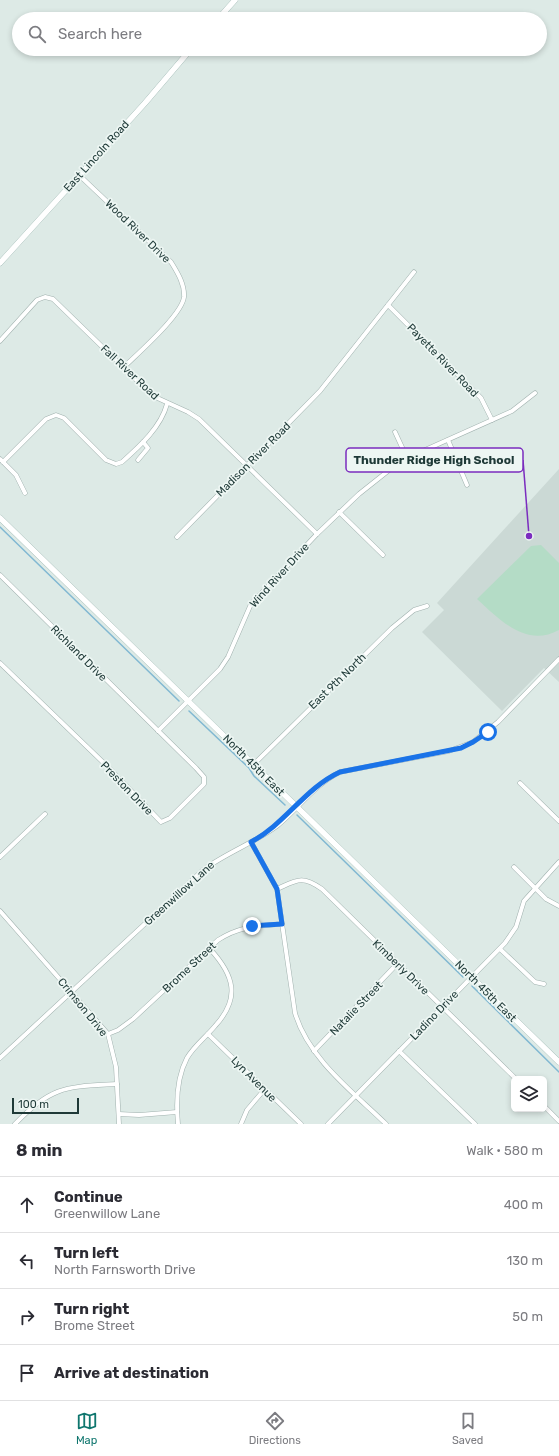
<!DOCTYPE html>
<html lang="en">
<head>
<meta charset="utf-8">
<style>
  :root { --surface:#fff; --page:#f2f2f3; --text:#2b2b33; --muted:#7c7c81; --line:#e1e1e2; --accent:#0f766e }
  body { margin:0; font-family:Rubik,sans-serif; background:var(--page); color:var(--text) }
  .controls { position:absolute; right:12px; bottom:12px; display:grid; overflow:hidden; border-radius:6px; box-shadow:0 2px 6px #0003 }
  .controls button { width:36px; height:36px; display:grid; place-items:center; padding:0; border:0; border-bottom:1px solid var(--line); background:var(--surface); color:var(--text); font:20px sans-serif }
  .scale { position:absolute; left:12px; bottom:10px; width:67px; box-sizing:border-box; padding-left:4px; border:2px solid #1e3937; border-top:0; font-size:11px; line-height:14px; white-space:nowrap; color:#1e3937; -webkit-text-stroke:3px #edf6f3; paint-order:stroke }
  .stop { position:absolute; width:12px; height:12px; margin:-9px; border:3px solid #1a73e8; border-radius:50%; background:#fff }
  .stop.end { background:#1a73e8; border-color:#fff; box-shadow:0 1px 4px #0008 }
  .list { margin:0; padding:0; list-style:none }
  h2 { display:flex; justify-content:space-between; align-items:center; height:52px; margin:0; padding:0 16px; font-size:17px }
  h2 small { font-size:13px; font-weight:400; color:var(--muted) }
  .list li { display:grid; grid-template-columns:26px 1fr auto; gap:12px; align-items:center; box-sizing:border-box; height:56px; padding:0 16px; border-top:1px solid var(--line) }
  .list b { display:block; font-size:15px; white-space:nowrap }
  .list p { margin:0; font-size:13px; white-space:nowrap; color:var(--muted) }
  .list em { font-size:13px; font-style:normal; color:var(--muted) }
  .icon { flex:none; width:22px; height:22px; fill:none; stroke:currentColor; stroke-width:2; stroke-linecap:round; stroke-linejoin:round }
  .map { position:relative; flex:none; width:559px; height:1124px; overflow:hidden }
  .search { position:absolute; background:var(--surface); box-shadow:0 2px 6px #0003; left:12px; right:12px; top:12px; height:44px; display:flex; align-items:center; gap:10px; box-sizing:border-box; padding:0 14px; border-radius:22px; color:var(--muted); font-size:15px }
  .sheet { height:276px; background:var(--surface) }
  nav { display:flex; justify-content:space-around; align-items:center; box-sizing:border-box; height:56px; border-top:1px solid var(--line); background:var(--surface); font-size:11px; color:var(--muted) }
  nav a { display:grid; justify-items:center; gap:2px }
  nav .on { color:var(--accent) }
  .map>svg:first-child { display:block }
  .built { fill:#cbd9d5 }
  .green { fill:#b4dcc6 }
  .lines { fill:none; stroke-linecap:round; stroke-linejoin:round }
  .stream { stroke:#81b8d2; stroke-width:1.5 }
  .street-casing { stroke:#a0b1ae; stroke-width:5 }
  .secondary-casing { stroke:#9cb6b1; stroke-width:6 }
  .street { stroke:#fff; stroke-width:4 }
  .secondary { stroke:#fff; stroke-width:5.5 }
  .route { stroke:#1a73e8; stroke-width:5 }
  .labels { text-anchor:middle; stroke-width:3.5; stroke-linejoin:round; paint-order:stroke }
  .street-label { font-size:11px; fill:#1e3937; stroke:#edf6f3 }
  .leader { fill:none; stroke:#7b2cbf; stroke-width:1.5 }
  .callout-dot { fill:#7b2cbf; stroke:#edf6f3; stroke-width:1.5 }
  .callout { fill:#edf6f3; stroke:#7b2cbf; stroke-width:1.5 }
  .callout-label { font-size:12px; text-anchor:middle; font-weight:bold; fill:#1e3937 }
</style>
</head>
<body>
<div class="map">
<svg width="559" height="1124" viewBox="0 0 559 1124">
  <rect width="100%" height="100%" fill="#ddeae6"/>
  <!-- built -->
  <path class="built" d="M559 469V682L544 668 502 711 422 632 444 610 437 603Z"/>
  <!-- green -->
  <path class="green" d="M541 545 559 563V630C526 648 500 620 477 599L531 546Z"/>
  <g class="lines">
    <!-- stream -->
    <g class="stream">
      <path d="M0 527 179 701"/>
      <path d="M189 711 249 768 254 776 285 805"/>
      <path d="M297 815 463 977"/>
      <path d="M472 986 559 1072"/>
    </g>
    <defs>
      <g id="street">
        <path d="M79 175 171 262C177 272 185 284 184 297 182 315 137 354 123 368"/>
        <path d="M388 305 481 398 492 420"/>
        <path d="M0 341 37 300 45 297 53 299 153 396 188 412 199 419 317 534"/>
        <path d="M395 432 407 458"/>
        <path d="M448 440 467 485"/>
        <path d="M0 459 16 475 25 493"/>
        <path d="M138 460 148 448 143 442"/>
        <path d="M3 462 46 419 56 415 64 418 106 460 116 464 122 462C140 446 161 427 167 404"/>
        <path d="M339 512 383 555"/>
        <path d="M177 537 320 391 414 272"/>
        <path d="M0 575 196 768 204 777V784L170 818 161 822 109 768 0 663"/>
        <path d="M158 731 220 669 228 657 251 604 317 534 359 494 393 467 407 458 512 411 535 393"/>
        <path d="M253 765 392 628 414 610 427 606"/>
        <path d="M520 783 559 821"/>
        <path d="M251 842 277 889 295 1013C308 1058 353 1092 386 1124"/>
        <path d="M0 857 45 814"/>
        <path d="M514 867 546 899 559 906"/>
        <path d="M277 889C297 880 302 875 322 889L516 1079"/>
        <path d="M0 911 108 1034 116 1067 119 1124"/>
        <path d="M500 949 535 982 544 984"/>
        <path d="M108 1034 118 1030 133 1019 218 940C240 926 257 926 282 924"/>
        <path d="M208 1034 301 1124"/>
        <path d="M314 1051 397 964"/>
        <path d="M399 1051 475 1124"/>
        <path d="M0 1058 203 870C226 853 254 843 277 826 299 808 314 785 340 772L449 751 473 742 498 722 559 659"/>
        <path d="M544 1106 559 1121"/>
        <path d="M119 1114 139 1115 177 1112"/>
        <path d="M15 1124C52 1085 67 1087 117 1084"/>
        <path d="M178 1124C176 1103 177 1077 187 1058 194 1046 206 1037 215 1026 241 998 234 975 210 949"/>
        <path d="M241 1124 247 1110 264 1090"/>
        <path d="M328 1124 505 943 516 927 524 901 559 862"/>
      </g>
      <g id="secondary">
        <path d="M218 19 235 0"/>
        <path d="M0 263 145 103 191 49"/>
        <path d="M0 518 559 1062"/>
      </g>
    </defs>
    <!-- street casing -->
    <use href="#street" class="street-casing"/>
    <!-- secondary casing -->
    <use href="#secondary" class="secondary-casing"/>
    <!-- street -->
    <use href="#street" class="street"/>
    <!-- secondary -->
    <use href="#secondary" class="secondary"/>
  </g>
  <g class="lines">
    <!-- route -->
    <path class="route" d="M252 926 282 924 277 889 251 842C285 824 305 788 340 772L461 748 473 742 488 732"/>
  </g>
  <g class="labels">
    <!-- street labels -->
    <g class="street-label">
      <text transform="translate(96 156) rotate(-48)" y="4">East Lincoln Road</text>
      <text transform="translate(138 231) rotate(44)" y="4">Wood River Drive</text>
      <text transform="translate(443 360) rotate(46)" y="4">Payette River Road</text>
      <text transform="translate(130 372) rotate(43)" y="4">Fall River Road</text>
      <text transform="translate(253 459) rotate(-45)" y="4">Madison River Road</text>
      <text transform="translate(279 575) rotate(-48)" y="4">Wind River Drive</text>
      <text transform="translate(79 653) rotate(45)" y="4">Richland Drive</text>
      <text transform="translate(337 681) rotate(-44)" y="4">East 9th North</text>
      <text transform="translate(254 765) rotate(45)" y="4">North 45th East</text>
      <text transform="translate(127 788) rotate(46)" y="4">Preston Drive</text>
      <text transform="translate(179 893) rotate(-42)" y="4">Greenwillow Lane</text>
      <text transform="translate(189 967) rotate(-43)" y="4">Brome Street</text>
      <text transform="translate(401 967) rotate(44)" y="4">Kimberly Drive</text>
      <text transform="translate(486 991) rotate(45)" y="4">North 45th East</text>
      <text transform="translate(83 1007) rotate(51)" y="4">Crimson Drive</text>
      <text transform="translate(356 1008) rotate(-46)" y="4">Natalie Street</text>
      <text transform="translate(434 1015) rotate(-46)" y="4">Ladino Drive</text>
      <text transform="translate(254 1079) rotate(45)" y="4">Lyn Avenue</text>
    </g>
  </g>
  <!-- callouts -->
  <path class="leader" d="M529 536L523 460"/>
  <circle class="callout-dot" cx="529" cy="536" r="4"/>
  <rect class="callout" x="346" y="448" width="177" height="24" rx="4"/>
  <g class="callout-label">
    <text x="434" y="464">Thunder Ridge High School</text>
  </g>
</svg>
<div class="controls">
<button><svg class="icon" aria-label="layers" viewBox="0 0 24 24"><path d="M12 4l9 5-9 5-9-5zM3 14l9 5 9-5"/></svg></button>
</div>
<div class="scale">100 m</div>
<div class="stop" style="left:488px;top:732px"></div>
<div class="stop end" style="left:252px;top:926px"></div>
<div class="search"><svg class="icon" aria-label="search" viewBox="0 0 24 24"><circle cx="10" cy="10" r="6"/><path d="M15 15l6 6"/></svg>Search here</div>
</div>
<section class="sheet">
<h2>8 min<small>Walk · 580 m</small></h2>
<ul class="list">
<li><svg class="icon" aria-label="ahead" viewBox="0 0 24 24"><path d="M12 20V5M6 11l6-6 6 6"/></svg><div><b>Continue</b><p>Greenwillow Lane</p></div><em>400 m</em></li>
<li><svg class="icon" aria-label="left" viewBox="0 0 24 24"><path d="M17 20v-9H6M10 6l-5 5 5 5"/></svg><div><b>Turn left</b><p>North Farnsworth Drive</p></div><em>130 m</em></li>
<li><svg class="icon" aria-label="right" viewBox="0 0 24 24"><path d="M7 20v-9h11M14 6l5 5-5 5"/></svg><div><b>Turn right</b><p>Brome Street</p></div><em>50 m</em></li>
<li><svg class="icon" aria-label="arrive" viewBox="0 0 24 24"><path d="M6 21V4h12l-3 4 3 4H6"/></svg><div><b>Arrive at destination</b></div></li>
</ul>
</section>
<nav>
<a class="on"><svg class="icon" aria-label="map" viewBox="0 0 24 24"><path d="M3 6l6-2 6 2 6-2v14l-6 2-6-2-6 2zM9 4v14M15 6v14"/></svg>Map</a>
<a><svg class="icon" aria-label="directions" viewBox="0 0 24 24"><path d="M12 3l9 9-9 9-9-9zM9 14v-3h6M13 9l2 2-2 2"/></svg>Directions</a>
<a><svg class="icon" aria-label="saved" viewBox="0 0 24 24"><path d="M7 4h10v16l-5-4-5 4z"/></svg>Saved</a>
</nav>
</body>
</html>
